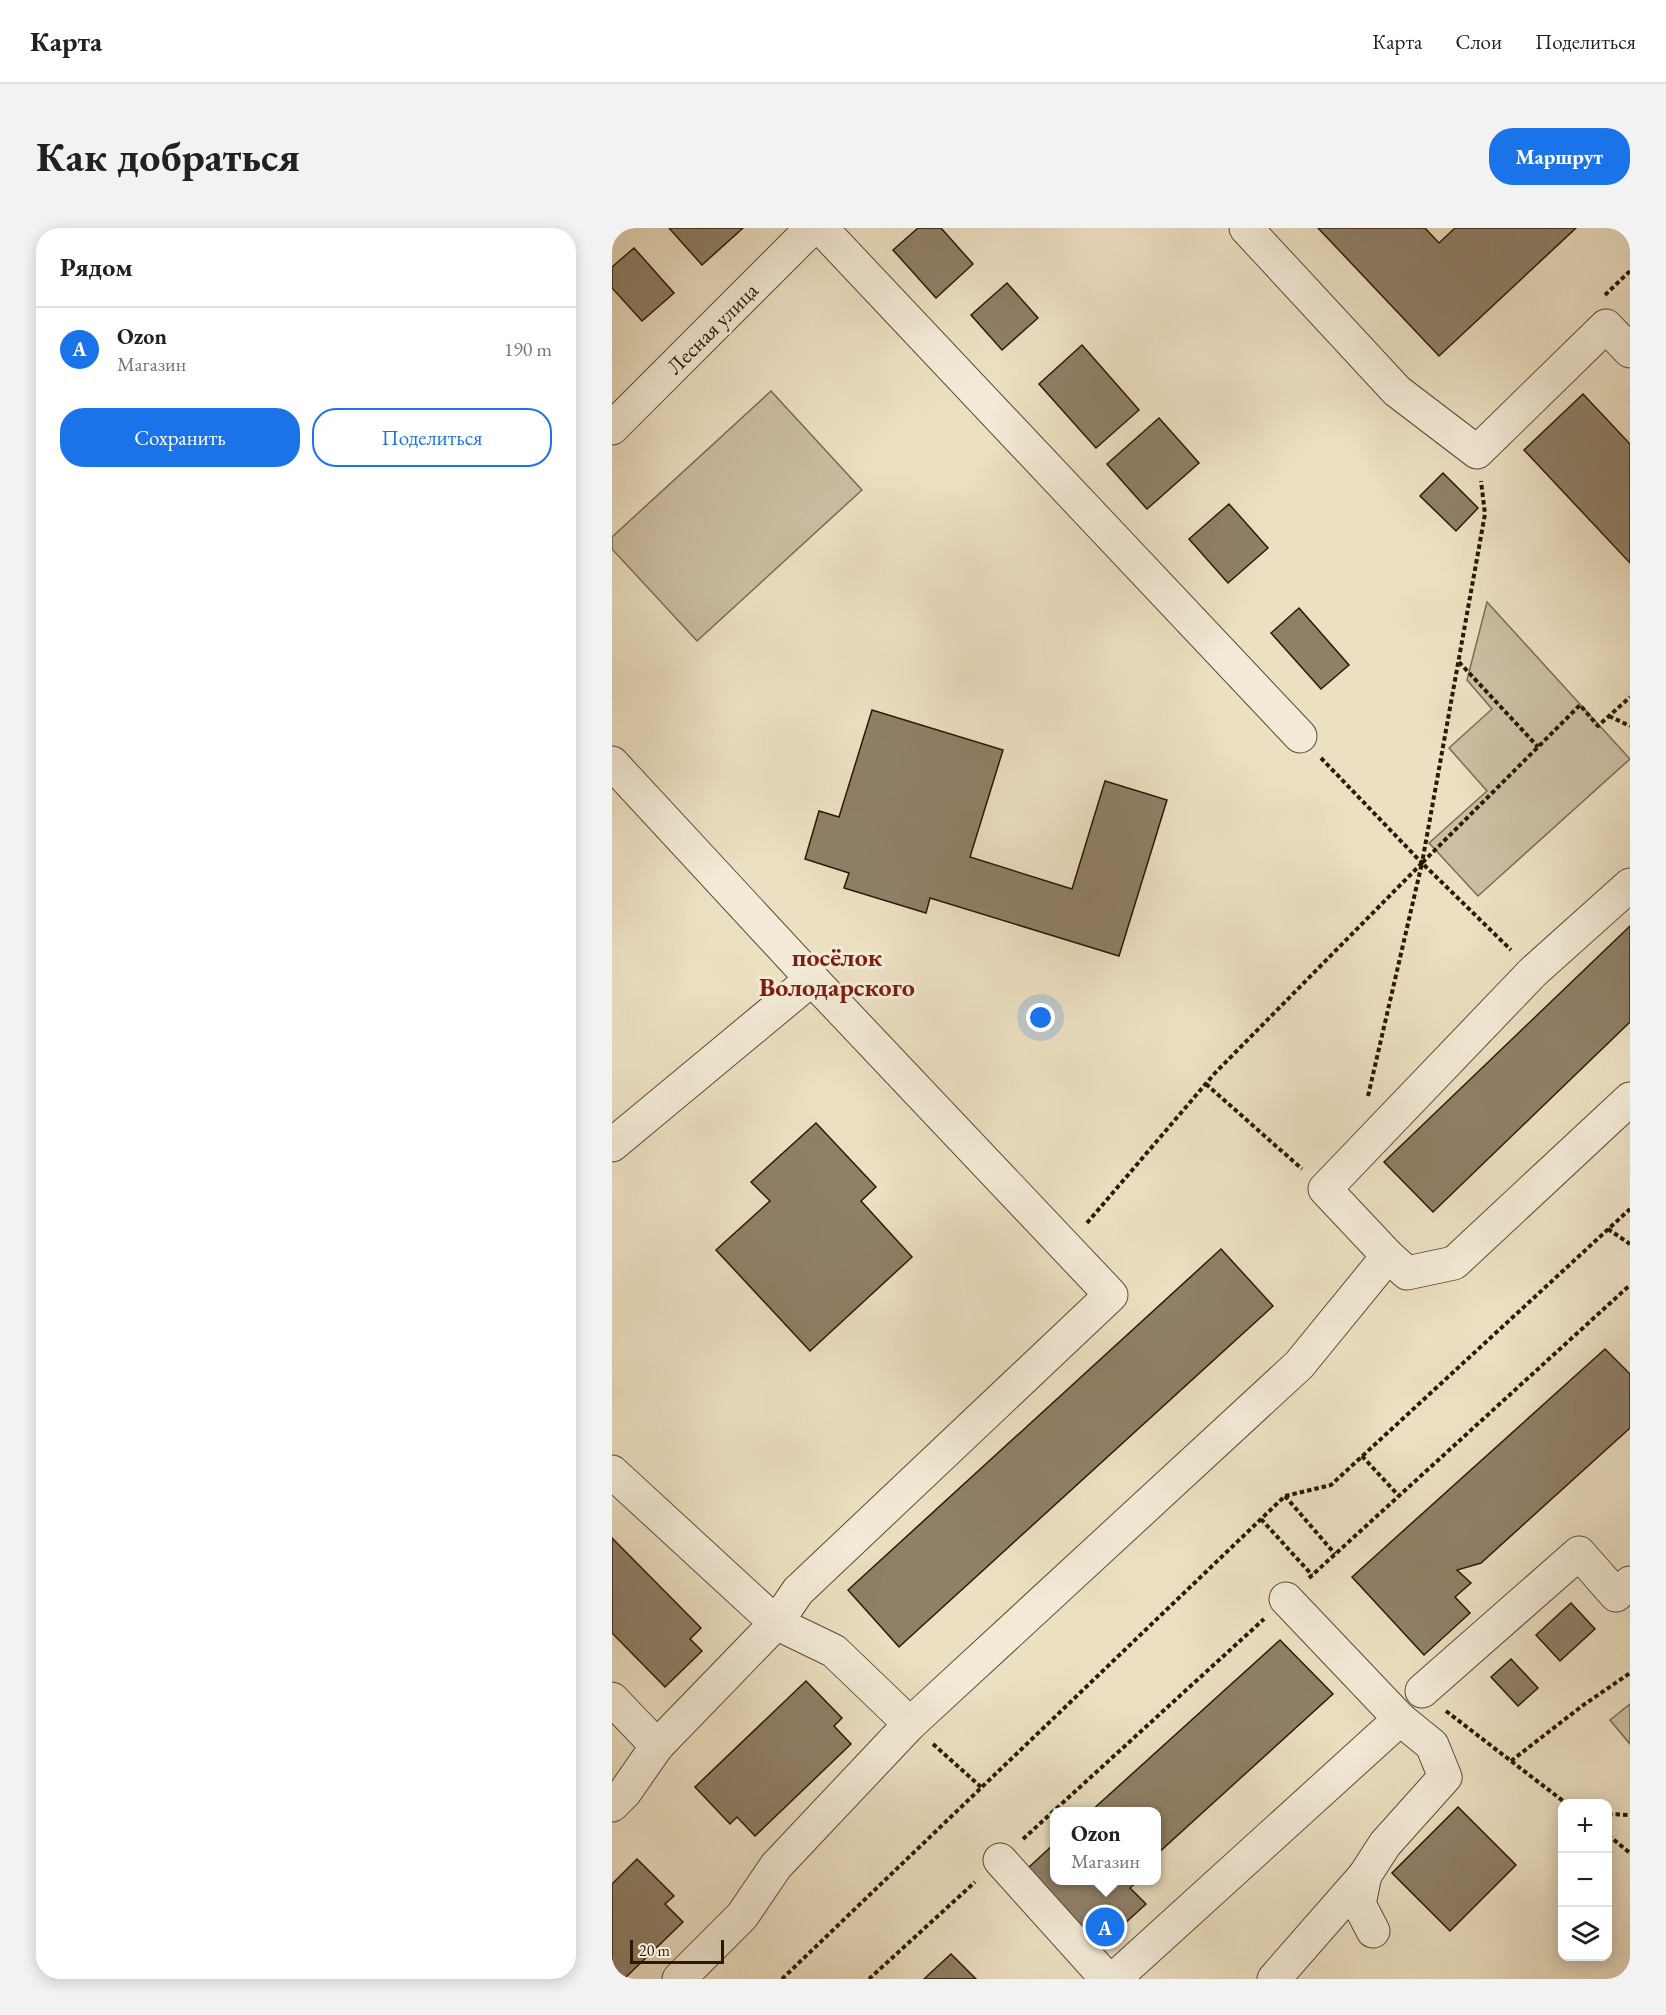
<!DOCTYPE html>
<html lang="ru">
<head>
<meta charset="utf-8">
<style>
  :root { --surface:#fff; --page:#f2f2f2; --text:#202124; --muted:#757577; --line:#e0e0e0; --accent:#1a73e8 }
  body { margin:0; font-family:"EB Garamond",serif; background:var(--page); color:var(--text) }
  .controls { position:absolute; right:18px; bottom:18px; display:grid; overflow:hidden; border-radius:12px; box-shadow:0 3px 15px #0003 }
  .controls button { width:54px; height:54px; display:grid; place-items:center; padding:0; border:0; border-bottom:2px solid var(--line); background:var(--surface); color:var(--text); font:30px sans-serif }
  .scale { position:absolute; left:18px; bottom:15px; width:94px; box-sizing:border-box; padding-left:6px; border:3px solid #2a1906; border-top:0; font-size:16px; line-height:21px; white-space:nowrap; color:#2a1906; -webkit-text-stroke:4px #f3ebd7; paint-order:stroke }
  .you { position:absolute; left:429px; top:790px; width:21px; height:21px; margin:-15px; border:4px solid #fff; border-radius:50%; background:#1a73e8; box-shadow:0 0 0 9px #1a73e833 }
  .badge { display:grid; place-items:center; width:39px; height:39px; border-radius:50%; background:var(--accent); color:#fff; font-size:20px; font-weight:700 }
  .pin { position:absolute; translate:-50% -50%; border:3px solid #fff; box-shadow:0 2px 6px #0006 }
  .popup { position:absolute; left:438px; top:1579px; width:111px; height:78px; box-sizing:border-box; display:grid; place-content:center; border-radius:12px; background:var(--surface); filter:drop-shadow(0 2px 4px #0005); font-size:20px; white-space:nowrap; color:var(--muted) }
  .popup b { font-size:22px; color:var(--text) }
  .popup::after { content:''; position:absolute; left:50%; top:100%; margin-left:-12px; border:12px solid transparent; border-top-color:var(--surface) }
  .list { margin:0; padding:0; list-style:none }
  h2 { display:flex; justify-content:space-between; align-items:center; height:78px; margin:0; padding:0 24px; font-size:26px }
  h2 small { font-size:20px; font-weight:400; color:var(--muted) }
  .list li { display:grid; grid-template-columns:39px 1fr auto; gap:18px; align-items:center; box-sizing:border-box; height:84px; padding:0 24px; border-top:2px solid var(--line) }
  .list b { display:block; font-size:22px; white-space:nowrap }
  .list p { margin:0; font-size:20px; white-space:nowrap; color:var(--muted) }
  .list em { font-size:20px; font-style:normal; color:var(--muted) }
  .actions { display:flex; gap:12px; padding:18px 24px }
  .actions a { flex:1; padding:14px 0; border:2px solid var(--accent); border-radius:24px; text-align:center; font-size:21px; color:var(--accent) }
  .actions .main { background:var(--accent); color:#fff }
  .icon { flex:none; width:33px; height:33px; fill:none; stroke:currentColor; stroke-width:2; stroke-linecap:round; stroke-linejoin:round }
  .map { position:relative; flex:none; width:1018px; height:1751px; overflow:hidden; border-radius:24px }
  header { display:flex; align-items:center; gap:36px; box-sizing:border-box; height:84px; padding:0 30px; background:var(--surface); border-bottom:2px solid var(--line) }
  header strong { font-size:28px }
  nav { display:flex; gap:33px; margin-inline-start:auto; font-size:21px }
  .intro { display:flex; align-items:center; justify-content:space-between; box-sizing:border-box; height:144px; padding:0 36px }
  h1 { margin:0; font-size:42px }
  .button { padding:15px 27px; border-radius:24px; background:var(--accent); color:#fff; font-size:21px; font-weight:700 }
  main { display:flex; gap:36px; padding:0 36px }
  aside { flex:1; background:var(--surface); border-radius:24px; box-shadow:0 3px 15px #0003 }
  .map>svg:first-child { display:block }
  .green { fill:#cbbea2; stroke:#7a6c54; stroke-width:1.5 }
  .building { fill:#8f8068; stroke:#2a1906; stroke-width:1.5 }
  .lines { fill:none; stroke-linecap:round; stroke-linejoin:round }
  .minor-casing { stroke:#5a4b35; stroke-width:35 }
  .path { stroke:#2a1906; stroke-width:4; stroke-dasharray:4.5 3; stroke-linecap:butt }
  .minor { stroke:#f3ebd7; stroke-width:33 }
  .labels { text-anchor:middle; stroke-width:6; stroke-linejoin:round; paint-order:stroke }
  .street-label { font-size:22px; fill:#2a1906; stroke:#f3ebd7 }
  .quarter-label { font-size:26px; font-weight:bold; fill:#7a1f14; stroke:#f3ebd7 }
</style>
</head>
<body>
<header>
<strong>Карта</strong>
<nav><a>Карта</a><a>Слои</a><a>Поделиться</a></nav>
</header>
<div class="intro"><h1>Как добраться</h1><a class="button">Маршрут</a></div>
<main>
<aside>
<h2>Рядом<small></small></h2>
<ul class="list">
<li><span class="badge">A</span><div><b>Ozon</b><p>Магазин</p></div><em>190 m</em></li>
</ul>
<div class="actions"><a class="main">Сохранить</a><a>Поделиться</a></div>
</aside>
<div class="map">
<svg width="1018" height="1751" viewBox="0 0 1018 1751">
  <rect width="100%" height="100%" fill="#ece0c2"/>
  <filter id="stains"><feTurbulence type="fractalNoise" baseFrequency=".00333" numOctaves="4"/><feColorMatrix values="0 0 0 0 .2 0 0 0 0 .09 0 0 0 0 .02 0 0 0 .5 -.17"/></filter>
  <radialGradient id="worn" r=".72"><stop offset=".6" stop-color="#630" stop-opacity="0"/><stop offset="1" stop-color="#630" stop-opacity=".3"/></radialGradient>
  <!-- green -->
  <g class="green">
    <path d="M159 163 250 262 85 413 0 321V309Z"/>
    <path d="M875 374 1018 531 866 668 817 615 875 563 837 520 880 481 855 452Z"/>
    <path d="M1018 1476V1516L998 1492Z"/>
  </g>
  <!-- building -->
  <g class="building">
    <path d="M57 0H131L90 37Z"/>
    <path d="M306 0H329L361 36 324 70 281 22Z"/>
    <path d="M706 0H813L827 15 843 0H964L827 128Z"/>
    <path d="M22 20 62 65 30 93 0 60V39Z"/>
    <path d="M395 55 426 90 390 122 359 87Z"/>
    <path d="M470 117 527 182 484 220 427 156Z"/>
    <path d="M971 166 1018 216V335L912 222Z"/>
    <path d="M547 190 587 235 535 281 495 236Z"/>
    <path d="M831 245 866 280 844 303 808 268Z"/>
    <path d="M617 276 656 320 616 355 577 311Z"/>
    <path d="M687 380 737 437 709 461 659 405Z"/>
    <path d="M260 482 391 522 358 629 460 661 493 553 555 572 507 728 318 670 314 685 232 660 237 645 193 631 207 583 227 589Z"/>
    <path d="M1018 698V794L821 984 772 934Z"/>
    <path d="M204 895 264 959 249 973 300 1029 198 1123 104 1022 158 973 139 954Z"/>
    <path d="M609 1021 661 1078 287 1419 236 1362Z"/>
    <path d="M993 1121 1018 1146V1200L869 1335 845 1342 859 1355 843 1369 858 1385 812 1427 740 1349Z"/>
    <path d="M0 1310 89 1400 78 1411 90 1423 53 1459 0 1405Z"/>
    <path d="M959 1375 983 1401 948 1433 924 1407Z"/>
    <path d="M668 1412 721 1466 545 1626 544 1584H478Z"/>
    <path d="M899 1431 926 1460 906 1478 879 1449Z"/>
    <path d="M194 1453 230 1490 222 1498 239 1516 143 1608 125 1589 118 1596 83 1559Z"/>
    <path d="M846 1579 904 1637 838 1703 780 1645Z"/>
    <path d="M442 1616V1652H527L518 1660 534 1676 488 1718 416 1640Z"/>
    <path d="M25 1631 62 1668 53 1676 71 1694 12 1751H0V1656Z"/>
    <path d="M339 1726 364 1751H312Z"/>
  </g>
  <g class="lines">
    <defs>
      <g id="minor">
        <path d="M209 0 688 508"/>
        <path d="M634 0 785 163 865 224 994 98 1018 123"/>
        <path d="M0 200 200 0"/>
        <path d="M0 535 200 751 499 1067 186 1363 164 1395 45 1518 0 1471"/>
        <path d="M1018 657 921 744 713 961 776 1028 795 1045 842 1035 1018 871"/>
        <path d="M0 917 200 751"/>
        <path d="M0 1244 164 1395 222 1423 298 1496"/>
        <path d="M810 1463 967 1325 1004 1367 1018 1355"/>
        <path d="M0 1577 13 1564 45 1518"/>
        <path d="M388 1632 495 1751"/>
        <path d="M761 1703 747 1676 753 1647 773 1616 833 1549 820 1517 788 1491"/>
        <path d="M67 1751 130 1688 164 1638 298 1496 687 1137 776 1028"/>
        <path d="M502 1751 788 1491 674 1371"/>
        <path d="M662 1751 753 1647"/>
      </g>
    </defs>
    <!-- minor casing -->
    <use href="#minor" class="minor-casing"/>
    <!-- path -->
    <g class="path">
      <path d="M993 67 1018 43"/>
      <path d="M847 434 926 519"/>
      <path d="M997 488 1018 498"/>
      <path d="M709 530 810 635 873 286 869 253"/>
      <path d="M594 856 690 941"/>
      <path d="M756 868 810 635 968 477 986 498 1018 469"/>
      <path d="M475 995 603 845 810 635 899 722"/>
      <path d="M996 1001 1018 1016"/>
      <path d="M750 1228 787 1268"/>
      <path d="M673 1268 723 1326"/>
      <path d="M649 1291 700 1347"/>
      <path d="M697 1350 1018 1057"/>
      <path d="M834 1483 955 1576"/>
      <path d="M321 1516 370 1560"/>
      <path d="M899 1533 970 1478 1018 1445"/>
      <path d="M996 1586 1018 1587"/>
      <path d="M996 1607 1018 1625"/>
      <path d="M411 1611 652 1391"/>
      <path d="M170 1751 673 1268 719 1257 1018 981"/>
      <path d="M257 1751 363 1654"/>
    </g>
    <!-- minor -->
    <use href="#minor" class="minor"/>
  </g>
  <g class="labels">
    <!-- street labels -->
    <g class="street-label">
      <text transform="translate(100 100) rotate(-45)" y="8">Лесная улица</text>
    </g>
    <!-- quarter labels -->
    <g class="quarter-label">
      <text x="225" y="738">посёлок<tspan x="225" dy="30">Володарского</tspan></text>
    </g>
  </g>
  <rect width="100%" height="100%" filter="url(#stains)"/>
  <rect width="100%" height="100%" fill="url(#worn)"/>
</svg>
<div class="controls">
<button>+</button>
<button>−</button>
<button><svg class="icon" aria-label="layers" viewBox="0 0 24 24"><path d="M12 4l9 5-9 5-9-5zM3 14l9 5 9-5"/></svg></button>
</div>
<div class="scale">20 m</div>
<div class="you"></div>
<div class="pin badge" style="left:493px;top:1699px">A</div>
<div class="popup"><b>Ozon</b>Магазин</div>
</div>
</main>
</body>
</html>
